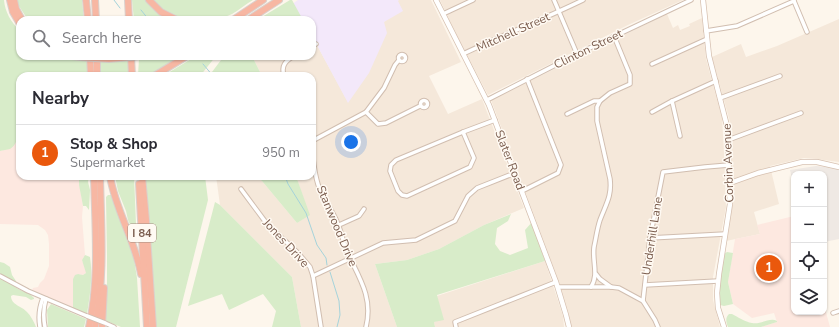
<!DOCTYPE html>
<html lang="en">
<head>
<meta charset="utf-8">
<style>
  :root { --surface:#fff; --page:#f2f2f3; --text:#2b2b33; --muted:#7c7c81; --line:#e1e1e2; --accent:#ea580c }
  body { margin:0; font-family:"Nunito Sans",sans-serif; background:var(--page); color:var(--text) }
  .controls { position:absolute; right:12px; bottom:12px; display:grid; overflow:hidden; border-radius:8px; box-shadow:0 1px 3px #0004 }
  .controls button { width:36px; height:36px; display:grid; place-items:center; padding:0; border:0; border-bottom:1px solid var(--line); background:var(--surface); color:var(--text); font:20px sans-serif }
  .you { position:absolute; left:351px; top:142px; width:14px; height:14px; margin:-10px; border:3px solid #fff; border-radius:50%; background:#1a73e8; box-shadow:0 0 0 6px #1a73e833 }
  .badge { display:grid; place-items:center; width:26px; height:26px; border-radius:50%; background:var(--accent); color:#fff; font-size:13px; font-weight:700 }
  .pin { position:absolute; translate:-50% -50%; border:2px solid #fff; box-shadow:0 1px 4px #0006 }
  .list { margin:0; padding:0; list-style:none }
  h2 { display:flex; justify-content:space-between; align-items:center; height:52px; margin:0; padding:0 16px; font-size:17px }
  h2 small { font-size:13px; font-weight:400; color:var(--muted) }
  .list li { display:grid; grid-template-columns:26px 1fr auto; gap:12px; align-items:center; box-sizing:border-box; height:56px; padding:0 16px; border-top:1px solid var(--line) }
  .list b { display:block; font-size:15px; white-space:nowrap }
  .list p { margin:0; font-size:13px; white-space:nowrap; color:var(--muted) }
  .list em { font-size:13px; font-style:normal; color:var(--muted) }
  .icon { flex:none; width:22px; height:22px; fill:none; stroke:currentColor; stroke-width:2; stroke-linecap:round; stroke-linejoin:round }
  .map { position:relative; flex:none; width:839px; height:327px; overflow:hidden }
  .search { position:absolute; background:var(--surface); box-shadow:0 1px 3px #0004; left:16px; top:16px; width:300px; height:44px; display:flex; align-items:center; gap:10px; box-sizing:border-box; padding:0 14px; border-radius:12px; color:var(--muted); font-size:15px }
  .panel { position:absolute; background:var(--surface); box-shadow:0 1px 3px #0004; left:16px; top:72px; width:300px; height:108px; border-radius:12px }
  .map>svg:first-child { display:block }
  .residential { fill:#f5e8da }
  .commercial { fill:#fde8e0 }
  .industrial { fill:#efe9e4 }
  .education { fill:#f3e8fa }
  .green { fill:#d8ecc9 }
  .lines { fill:none; stroke-linecap:round; stroke-linejoin:round }
  .stream { stroke:#a5d3da; stroke-width:1 }
  .street-casing { stroke:#d1beb0; stroke-width:5.5 }
  .secondary-casing { stroke:#d6c0b0; stroke-width:6 }
  .highway-casing { stroke:#dad1cd; stroke-width:8 }
  .street { stroke:#fff; stroke-width:3.5 }
  .secondary { stroke:#fff; stroke-width:4.5 }
  .highway { stroke:#f7b7a3; stroke-width:6 }
  .street-bridge-casing { stroke:#d1beb0; stroke-width:5.5; stroke-linecap:butt }
  .highway-bridge-casing { stroke:#dad1cd; stroke-width:8; stroke-linecap:butt }
  .street-bridge { stroke:#fff; stroke-width:3.5 }
  .highway-bridge { stroke:#f7b7a3; stroke-width:6 }
  .labels { text-anchor:middle; stroke-width:3; stroke-linejoin:round; paint-order:stroke }
  .shield { fill:#fffaf3; stroke:#a28b7f; stroke-width:1 }
  .shield-label { font-size:11px; font-weight:bold; fill:#7a5c4d }
  .street-label { font-size:12px; fill:#7a5c4d; stroke:#fffaf3 }
</style>
</head>
<body>
<div class="map">
<svg width="839" height="327" viewBox="0 0 839 327">
  <rect width="100%" height="100%" fill="#fdf6ec"/>
  <!-- residential -->
  <g class="residential">
    <path d="M398 0H431L461 62 429 76 448 114 482 99 524 208 484 225 439 249 407 260 375 264 397 327H301L292 277 220 205 216 176H256L262 181 297 223 309 215 296 176H312V76H262L254 60 259 56H312V36L348 102 384 22Z"/>
    <path d="M440 0H683L628 25 488 95 457 36Z"/>
    <path d="M667 14 673 28 678 25 680 30 690 26 689 24 702 18 706 59 722 118 724 152 726 207 713 277V300L720 327H571V325L556 274 491 100Z"/>
    <path d="M839 19V162L816 159 804 158 770 166 779 204 754 212 760 234 726 241 732 207 730 122 712 57 741 44 746 57 777 46Z"/>
    <path d="M545 261 563 316 564 327H435L434 322 443 319 437 296Z"/>
  </g>
  <!-- commercial -->
  <g class="commercial">
    <path d="M20 131V176H79V183L83 206 82 217 85 255 82 260 87 272 83 275 78 274 73 279V308L32 290 33 288 38 287 40 283 44 279 49 266V244L48 235 45 230 38 225 0 224V151L11 148 18 138 19 132Z"/>
    <path d="M794 216V312H824V305L830 327H761L777 322 774 313 752 318 733 304 728 282 735 239 760 234 757 225Z"/>
  </g>
  <!-- industrial -->
  <path class="industrial" d="M816 166 839 168V239L824 242V174H794V187L790 170Z"/>
  <!-- education -->
  <path class="education" d="M298 0H399L398 1 403 11 384 22 387 33 369 73 348 103 312 36V20H270Z"/>
  <!-- green -->
  <g class="green">
    <path d="M0 0H4C5 12 11 22 20 31V56H59L74 60 86 61 87 63V76H20V131L19 132C18 137 16 146 10 149 7 150 3 150 0 151Z"/>
    <path d="M18 0H82L84 20H28L17 3Z"/>
    <path d="M132 0H145L153 8 171 20H134Z"/>
    <path d="M152 0H253C246 4 239 10 232 14 216 22 191 23 174 17 167 14 157 6 152 0Z"/>
    <path d="M290 0H292L303 20H257Z"/>
    <path d="M151 56H183L151 76H138L139 58Z"/>
    <path d="M196 56H216L200 76H163Z"/>
    <path d="M224 56H259L254 60 262 76H209Z"/>
    <path d="M128 59 129 76H101L100 61Z"/>
    <path d="M79 176H89L88 182 90 190 89 210 86 206H83L79 185Z"/>
    <path d="M115 176H134L136 224 134 229 131 227 128 220 126 211 118 191Z"/>
    <path d="M145 176H205L208 200 176 327H155L150 227Z"/>
    <path d="M256 176H296L310 215 297 223 262 181Z"/>
    <path d="M108 195H111L133 253 137 278 140 327H121L104 320 107 286V256L106 197Z"/>
    <path d="M215 202 220 205 292 277 301 327H272L276 311 263 294 229 310 222 294 188 306Z"/>
    <path d="M511 214 508 221 497 228 495 244 500 251 510 255 528 248 525 230 532 222 545 261 437 295 444 320 434 322 435 327H397L375 264 407 260 439 249 484 225Z"/>
    <path d="M727 252 733 253 728 282 733 304 724 306 720 305V274L724 254Z"/>
    <path d="M85 255 90 257C93 276 90 295 87 314L73 308V279L75 275 78 274 83 275 86 273 82 260Z"/>
    <path d="M0 262 4 263 10 267 12 275 16 281 15 287 22 291 29 293 34 298V299L31 300 26 297 13 295 11 296C11 305 22 306 27 312 31 316 34 322 36 327H0Z"/>
    <path d="M51 304 86 319 84 327H48L47 310Z"/>
    <path d="M729 314H732C738 317 745 322 752 323 760 325 770 317 777 321V322L761 327H728C726 322 725 318 729 314Z"/>
  </g>
  <g class="lines">
    <!-- stream -->
    <g class="stream">
      <path d="M114 0 120 8"/>
      <path d="M141 10 149 20"/>
      <path d="M203 64 213 76"/>
      <path d="M285 176 288 184 306 213 317 245 326 258 327 265"/>
      <path d="M330 272 339 301 340 315 337 327"/>
    </g>
    <defs>
      <g id="street">
        <path d="M554 0 577 54"/>
        <path d="M794 1 807 32"/>
        <path d="M443 14 473 0"/>
        <path d="M706 31 737 26 794 1"/>
        <path d="M312 46 316 44"/>
        <path d="M463 54C503 35 544 19 583 0"/>
        <circle cx="402" cy="58" r="3.5"/>
        <path d="M652 64 707 39"/>
        <path d="M284 76C281 66 285 61 294 56"/>
        <path d="M720 98 780 76"/>
        <path d="M487 100 577 54 691 0"/>
        <circle cx="424" cy="104" r="3.5"/>
        <path d="M672 101 680 136"/>
        <path d="M366 112 378 124 386 123 420 106"/>
        <path d="M652 112 672 101 716 81"/>
        <path d="M567 114 594 101H600L610 93 630 84V75L614 36"/>
        <path d="M463 132 474 158 470 167 407 196 402 195 398 191 390 171 391 165 396 160Z"/>
        <path d="M463 132 495 120"/>
        <path d="M728 140 801 113"/>
        <path d="M312 141 366 112 384 88 395 65 399 60"/>
        <path d="M312 147C313 160 315 180 321 192 326 203 333 212 337 222 342 232 343 244 348 254 360 279 373 298 366 327"/>
        <path d="M241 189 267 224 298 253 310 267 313 276 321 327"/>
        <path d="M522 191 558 173 561 165 527 79"/>
        <path d="M339 225 359 216 364 209"/>
        <path d="M650 238 725 234"/>
        <path d="M596 274 600 279 611 287"/>
        <path d="M0 276 28 291 87 316"/>
        <path d="M313 276 383 243 416 240 455 221 468 196 477 188 515 173"/>
        <path d="M645 285 718 281"/>
        <path d="M558 287H611L619 288 643 301 655 320 658 327"/>
        <path d="M591 287C599 275 592 261 594 247 596 238 597 229 600 220 606 204 612 196 610 179L597 121V107L600 101"/>
        <path d="M643 301 650 238 663 172 705 167 729 165"/>
        <path d="M833 313 839 311"/>
        <path d="M105 323 114 327"/>
        <path d="M40 327C38 316 39 308 43 298"/>
        <path d="M45 327C43 317 43 309 46 299"/>
        <path d="M456 327 455 322 556 282"/>
      </g>
      <g id="secondary">
        <path d="M436 0 489 105 556 282 566 315 569 327"/>
        <path d="M703 0 709 56 727 126 730 204 719 274 717 293 718 308 724 327"/>
        <path d="M730 183 758 173 802 162H817L839 167"/>
      </g>
      <g id="highway">
        <path d="M10 0 13 12 20 24"/>
        <path d="M14 0 16 9 22 20"/>
        <path d="M86 0 88 20"/>
        <path d="M95 0 96 20"/>
        <path d="M128 0 129 20"/>
        <path d="M149 0 161 12 177 20"/>
        <path d="M233 20 263 0"/>
        <path d="M248 20 279 0"/>
        <path d="M72 56 80 57"/>
        <path d="M90 56 91 76"/>
        <path d="M97 56V76"/>
        <path d="M131 56 132 76"/>
        <path d="M154 76 187 56"/>
        <path d="M110 176C115 209 135 240 141 274"/>
        <path d="M142 176 146 220 153 327"/>
        <path d="M139 184 147 327"/>
        <path d="M89 327C100 278 95 226 94 176"/>
        <path d="M95 327C105 277 101 226 100 176"/>
        <path d="M102 327 104 288"/>
      </g>
    </defs>
    <!-- street casing -->
    <use href="#street" class="street-casing"/>
    <!-- secondary casing -->
    <use href="#secondary" class="secondary-casing"/>
    <!-- highway casing -->
    <use href="#highway" class="highway-casing"/>
    <!-- street -->
    <use href="#street" class="street"/>
    <!-- secondary -->
    <use href="#secondary" class="secondary"/>
    <!-- highway -->
    <use href="#highway" class="highway"/>
    <defs>
      <path id="street-bridge" d="M87 316 105 323"/>
      <path id="highway-bridge" d="M80 57 109 59 139 56"/>
    </defs>
    <!-- street-bridge casing -->
    <use href="#street-bridge" class="street-bridge-casing"/>
    <!-- highway-bridge casing -->
    <use href="#highway-bridge" class="highway-bridge-casing"/>
    <!-- street-bridge -->
    <use href="#street-bridge" class="street-bridge"/>
    <!-- highway-bridge -->
    <use href="#highway-bridge" class="highway-bridge"/>
  </g>
  <g class="labels">
    <!-- shield labels -->
    <rect class="shield" x="128" y="224" width="28" height="18" rx="3"/>
    <g class="shield-label">
      <text x="142" y="237">I 84</text>
    </g>
    <!-- street labels -->
    <g class="street-label">
      <text transform="translate(513 32) rotate(-24)" y="4">Mitchell Street</text>
      <text transform="translate(588 49) rotate(-26)" y="4">Clinton Street</text>
      <text transform="translate(510 160) rotate(69)" y="4">Slater Road</text>
      <text transform="translate(728 163) rotate(-92)" y="4">Corbin Avenue</text>
      <text transform="translate(337 226) rotate(67)" y="4">Stanwood Drive</text>
      <text transform="translate(652 236) rotate(-81)" y="4">Underhill Lane</text>
      <text transform="translate(286 243) rotate(47)" y="4">Jones Drive</text>
    </g>
  </g>
</svg>
<div class="controls">
<button>+</button>
<button>−</button>
<button><svg class="icon" aria-label="locate" viewBox="0 0 24 24"><circle cx="12" cy="12" r="6"/><path d="M12 2v4M12 18v4M2 12h4M18 12h4"/></svg></button>
<button><svg class="icon" aria-label="layers" viewBox="0 0 24 24"><path d="M12 4l9 5-9 5-9-5zM3 14l9 5 9-5"/></svg></button>
</div>
<div class="you"></div>
<div class="pin badge" style="left:769px;top:268px">1</div>
<div class="search"><svg class="icon" aria-label="search" viewBox="0 0 24 24"><circle cx="10" cy="10" r="6"/><path d="M15 15l6 6"/></svg>Search here</div>
<section class="panel">
<h2>Nearby<small></small></h2>
<ul class="list">
<li><span class="badge">1</span><div><b>Stop &amp; Shop</b><p>Supermarket</p></div><em>950 m</em></li>
</ul>
</section>
</div>
</body>
</html>
